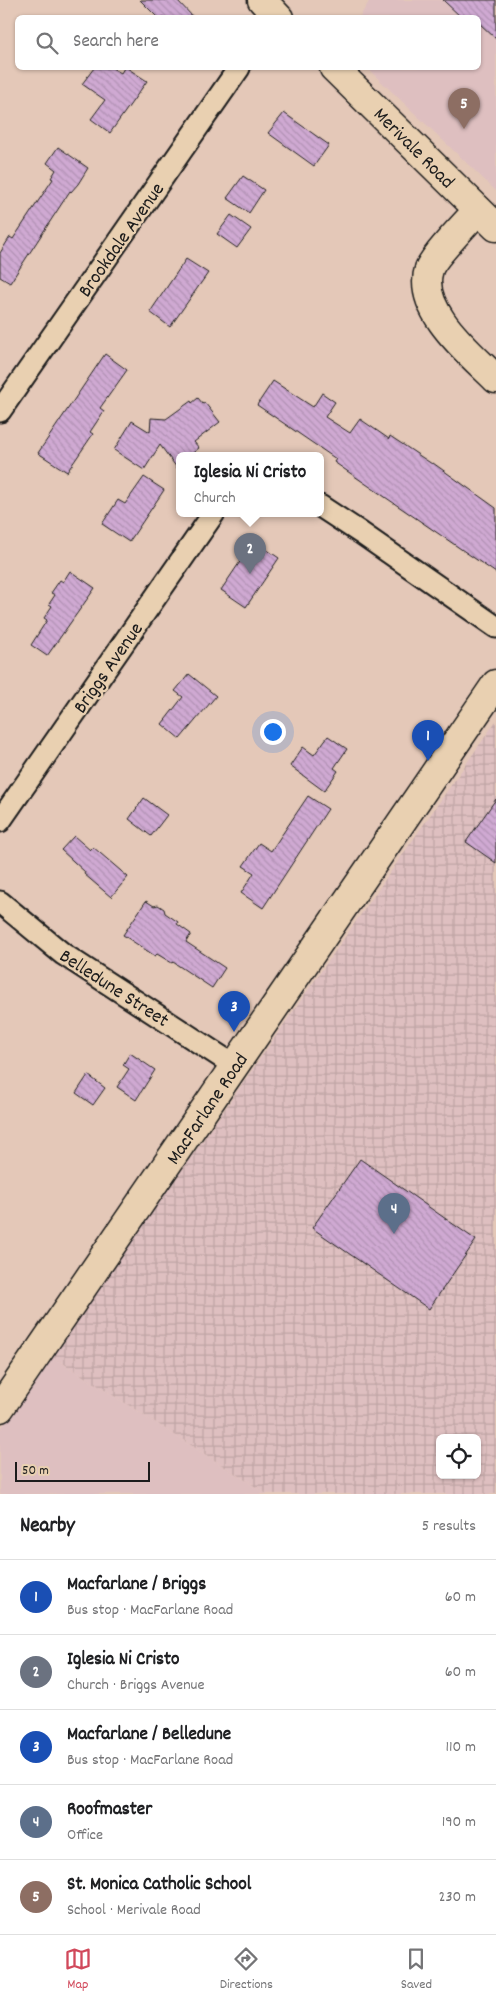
<!DOCTYPE html>
<html lang="en">
<head>
<meta charset="utf-8">
<style>
  :root { --surface:#fff; --page:#f6f6f6; --text:#202124; --muted:#757577; --line:#e0e0e0; --accent:#d1495b }
  body { margin:0; font-family:Dekko,sans-serif; background:var(--page); color:var(--text) }
  .controls { position:absolute; right:15px; bottom:15px; display:grid; overflow:hidden; border-radius:8px; box-shadow:0 1px 4px #0004 }
  .controls button { width:45px; height:45px; display:grid; place-items:center; padding:0; border:0; border-bottom:1px solid var(--line); background:var(--surface); color:var(--text); font:25px sans-serif }
  .scale { position:absolute; left:15px; bottom:12px; width:135px; box-sizing:border-box; padding-left:5px; border:2px solid #1c1c1c; border-top:0; font-size:14px; line-height:18px; white-space:nowrap; color:#1c1c1c; -webkit-text-stroke:4px #e9d0b1; paint-order:stroke }
  .you { position:absolute; left:272px; top:731px; width:18px; height:18px; margin:-12px; border:4px solid #fff; border-radius:50%; background:#1a73e8; box-shadow:0 0 0 8px #1a73e833 }
  .badge { display:grid; place-items:center; width:32px; height:32px; border-radius:50%; background:var(--accent); color:#fff; font-size:16px; font-weight:700 }
  .pin { position:absolute; translate:-50% -41px; filter:drop-shadow(0 1px 2px #0008) }
  .pin::after { content:''; position:absolute; top:26px; width:18px; height:15px; background:inherit; clip-path:polygon(0 0,100% 0,50% 100%) }
  .popup { position:absolute; left:176px; top:452px; width:148px; height:65px; box-sizing:border-box; display:grid; place-content:center; border-radius:8px; background:var(--surface); filter:drop-shadow(0 1px 4px #0005); font-size:16px; white-space:nowrap; color:var(--muted) }
  .popup b { font-size:19px; color:var(--text) }
  .popup::after { content:''; position:absolute; left:50%; top:100%; margin-left:-10px; border:10px solid transparent; border-top-color:var(--surface) }
  .list { margin:0; padding:0; list-style:none }
  h2 { display:flex; justify-content:space-between; align-items:center; height:65px; margin:0; padding:0 20px; font-size:21px }
  h2 small { font-size:16px; font-weight:400; color:var(--muted) }
  .list li { display:grid; grid-template-columns:32px 1fr auto; gap:15px; align-items:center; box-sizing:border-box; height:75px; padding:0 20px; border-top:1px solid var(--line) }
  .list b { display:block; font-size:19px; white-space:nowrap }
  .list p { margin:0; font-size:16px; white-space:nowrap; color:var(--muted) }
  .list em { font-size:16px; font-style:normal; color:var(--muted) }
  .icon { flex:none; width:28px; height:28px; fill:none; stroke:currentColor; stroke-width:2; stroke-linecap:round; stroke-linejoin:round }
  .map { position:relative; flex:none; width:496px; height:1494px; overflow:hidden }
  .search { position:absolute; background:var(--surface); box-shadow:0 1px 4px #0004; left:15px; right:15px; top:15px; height:55px; display:flex; align-items:center; gap:12px; box-sizing:border-box; padding:0 18px; border-radius:8px; color:var(--muted); font-size:19px }
  .sheet { height:440px; background:var(--surface) }
  nav { display:flex; justify-content:space-around; align-items:center; box-sizing:border-box; height:70px; border-top:1px solid var(--line); background:var(--surface); font-size:14px; color:var(--muted) }
  nav a { display:grid; justify-items:center; gap:2px }
  nav .on { color:var(--accent) }
  .map>svg:first-child { display:block }
  .built { fill:#debfc0 }
  .industrial { fill:url(#industrial-grid); fill-rule:evenodd }
  .building { fill:url(#building-back-hatch); stroke:#1c1c1c }
  .lines { fill:none; stroke-linecap:round; stroke-linejoin:round }
  .street-casing { stroke:#1c1c1c; stroke-width:25 }
  .secondary-casing { stroke:#1c1c1c; stroke-width:31 }
  .street { stroke:#e9d0b1; stroke-width:21 }
  .secondary { stroke:#e9d0b1; stroke-width:28 }
  .labels { text-anchor:middle; stroke-width:4.5; stroke-linejoin:round; paint-order:stroke }
  .street-label { font-size:20px; fill:#1c1c1c; stroke:#e9d0b1 }
</style>
</head>
<body>
<div class="map">
<svg width="496" height="1494" viewBox="0 0 496 1494">
  <defs>
    <pattern id="industrial-grid" width="8" height="8" patternUnits="userSpaceOnUse" patternTransform="scale(1.25)"><rect width="8" height="8" fill="#debfc0"/><path d="M0 4h8M4 0v8" fill="none" stroke="#bea4a4"/></pattern>
    <pattern id="building-back-hatch" width="6" height="6" patternUnits="userSpaceOnUse" patternTransform="scale(1.25)"><rect width="6" height="6" fill="#cfa9d2"/><path d="M-1 5l2 2M0 0l6 6M5-1l2 2" fill="none" stroke="#b191b4"/></pattern>
  </defs>
  <rect width="100%" height="100%" fill="#e4c8b8"/>
  <filter id="ink" filterUnits="userSpaceOnUse"><feTurbulence type="fractalNoise" baseFrequency=".02" numOctaves="2"/><feDisplacementMap in="SourceGraphic" scale="10" xChannelSelector="R" yChannelSelector="G"/><feConvolveMatrix kernelMatrix="1 2 1 2 8 2 1 2 1" color-interpolation-filters="sRGB"/></filter>
  <g filter="url(#ink)">
    <!-- built -->
    <g class="built">
      <path d="M370 0H496V191L367 68H478V18H359Z"/>
      <path d="M52 1356 267 1494H0V1430Z"/>
    </g>
    <!-- industrial -->
    <path class="industrial" d="M496 721V1494H267L52 1356ZM440 1438H477V1475H440Z"/>
    <!-- building -->
    <g class="building">
      <path d="M140 0H177L194 18H158Z"/>
      <path d="M443 0H496V39L478 22V18H462Z"/>
      <path d="M94 68H112L121 73 124 68H127L147 81 110 133 91 119 105 100 82 84Z"/>
      <path d="M284 113 329 145 314 166 268 133Z"/>
      <path d="M58 147 88 168 78 184 71 192 70 191 10 283 0 277V253L10 237 13 239 53 179 51 178 56 170 47 163Z"/>
      <path d="M243 176 264 190 249 213 227 198Z"/>
      <path d="M231 215 251 229 237 248 217 234Z"/>
      <path d="M186 259 208 273 170 327 150 312Z"/>
      <path d="M105 354 127 370 100 408 104 411 90 432 93 434 67 472 38 453Z"/>
      <path d="M273 381 313 407 322 393 335 402 325 417 350 433 360 419 389 439 390 436 432 464 433 463 496 508V573L347 471 334 462 336 459 257 405Z"/>
      <path d="M198 398 203 404 205 403 220 422 194 442 199 448 190 455H180V472L160 445 144 470 114 450 132 421 150 432 151 418 166 419 191 401 192 403Z"/>
      <path d="M144 477 164 490 129 542 102 524 118 500 125 504Z"/>
      <path d="M254 541 279 558 246 607 221 590Z"/>
      <path d="M70 571 95 588 47 656 31 645 47 620 44 618 52 606 49 604 55 595 51 593 60 580 63 582Z"/>
      <path d="M189 674 216 696 180 739 162 724 183 697 175 691Z"/>
      <path d="M328 736 347 749 334 768 338 771 324 791 290 766 303 747 314 755Z"/>
      <path d="M308 796 328 809 263 908 241 893 254 873 243 866 259 843 271 851Z"/>
      <path d="M144 798 167 815 151 836 129 819Z"/>
      <path d="M496 799V863L466 842Z"/>
      <path d="M74 836 90 850 93 847 128 877 111 897 84 874 85 872 61 850Z"/>
      <path d="M146 901 154 906 158 905 164 909 165 913 178 922 177 924 191 934 186 942 225 968 212 988 173 962 172 963 157 954 155 956 123 935Z"/>
      <path d="M130 1053 155 1070 136 1100 117 1087 129 1069 123 1065Z"/>
      <path d="M88 1075 105 1088 93 1105 76 1093Z"/>
      <path d="M360 1159 476 1240 429 1309 312 1228Z"/>
    </g>
    <g class="lines">
      <defs>
        <g id="street">
          <path d="M0 411 239 68"/>
          <path d="M320 506 361 533 496 627"/>
          <path d="M0 821 214 513"/>
          <path d="M0 902 63 954 235 1066"/>
        </g>
        <g id="secondary">
          <path d="M262 0 279 18"/>
          <path d="M334 68 496 227"/>
          <path d="M478 210C468 221 433 257 429 269 416 310 470 353 496 379"/>
          <path d="M0 1408 496 684"/>
        </g>
      </defs>
      <!-- street casing -->
      <use href="#street" class="street-casing"/>
      <!-- secondary casing -->
      <use href="#secondary" class="secondary-casing"/>
      <!-- street -->
      <use href="#street" class="street"/>
      <!-- secondary -->
      <use href="#secondary" class="secondary"/>
    </g>
  </g>
  <g class="labels">
    <!-- street labels -->
    <g class="street-label">
      <text transform="translate(415 147) rotate(45)" y="7">Merivale Road</text>
      <text transform="translate(120 239) rotate(-55)" y="7">Brookdale Avenue</text>
      <text transform="translate(107 667) rotate(-55)" y="7">Briggs Avenue</text>
      <text transform="translate(115 987) rotate(33)" y="7">Belledune Street</text>
      <text transform="translate(206 1108) rotate(-56)" y="7">MacFarlane Road</text>
    </g>
  </g>
</svg>
<div class="controls">
<button><svg class="icon" aria-label="locate" viewBox="0 0 24 24"><circle cx="12" cy="12" r="6"/><path d="M12 2v4M12 18v4M2 12h4M18 12h4"/></svg></button>
</div>
<div class="scale">50 m</div>
<div class="you"></div>
<div class="pin badge" style="left:428px;top:761px;background:#1a4fb4">1</div>
<div class="pin badge" style="left:250px;top:574px;background:#6b7280">2</div>
<div class="popup"><b>Iglesia Ni Cristo</b>Church</div>
<div class="pin badge" style="left:234px;top:1032px;background:#1a4fb4">3</div>
<div class="pin badge" style="left:394px;top:1234px;background:#5c6f8a">4</div>
<div class="pin badge" style="left:464px;top:129px;background:#8d6e63">5</div>
<div class="search"><svg class="icon" aria-label="search" viewBox="0 0 24 24"><circle cx="10" cy="10" r="6"/><path d="M15 15l6 6"/></svg>Search here</div>
</div>
<section class="sheet">
<h2>Nearby<small>5 results</small></h2>
<ul class="list">
<li><span class="badge" style="background:#1a4fb4">1</span><div><b>Macfarlane / Briggs</b><p>Bus stop · MacFarlane Road</p></div><em>60 m</em></li>
<li><span class="badge" style="background:#6b7280">2</span><div><b>Iglesia Ni Cristo</b><p>Church · Briggs Avenue</p></div><em>60 m</em></li>
<li><span class="badge" style="background:#1a4fb4">3</span><div><b>Macfarlane / Belledune</b><p>Bus stop · MacFarlane Road</p></div><em>110 m</em></li>
<li><span class="badge" style="background:#5c6f8a">4</span><div><b>Roofmaster</b><p>Office</p></div><em>190 m</em></li>
<li><span class="badge" style="background:#8d6e63">5</span><div><b>St. Monica Catholic School</b><p>School · Merivale Road</p></div><em>230 m</em></li>
</ul>
</section>
<nav>
<a class="on"><svg class="icon" aria-label="map" viewBox="0 0 24 24"><path d="M3 6l6-2 6 2 6-2v14l-6 2-6-2-6 2zM9 4v14M15 6v14"/></svg>Map</a>
<a><svg class="icon" aria-label="directions" viewBox="0 0 24 24"><path d="M12 3l9 9-9 9-9-9zM9 14v-3h6M13 9l2 2-2 2"/></svg>Directions</a>
<a><svg class="icon" aria-label="saved" viewBox="0 0 24 24"><path d="M7 4h10v16l-5-4-5 4z"/></svg>Saved</a>
</nav>
</body>
</html>
